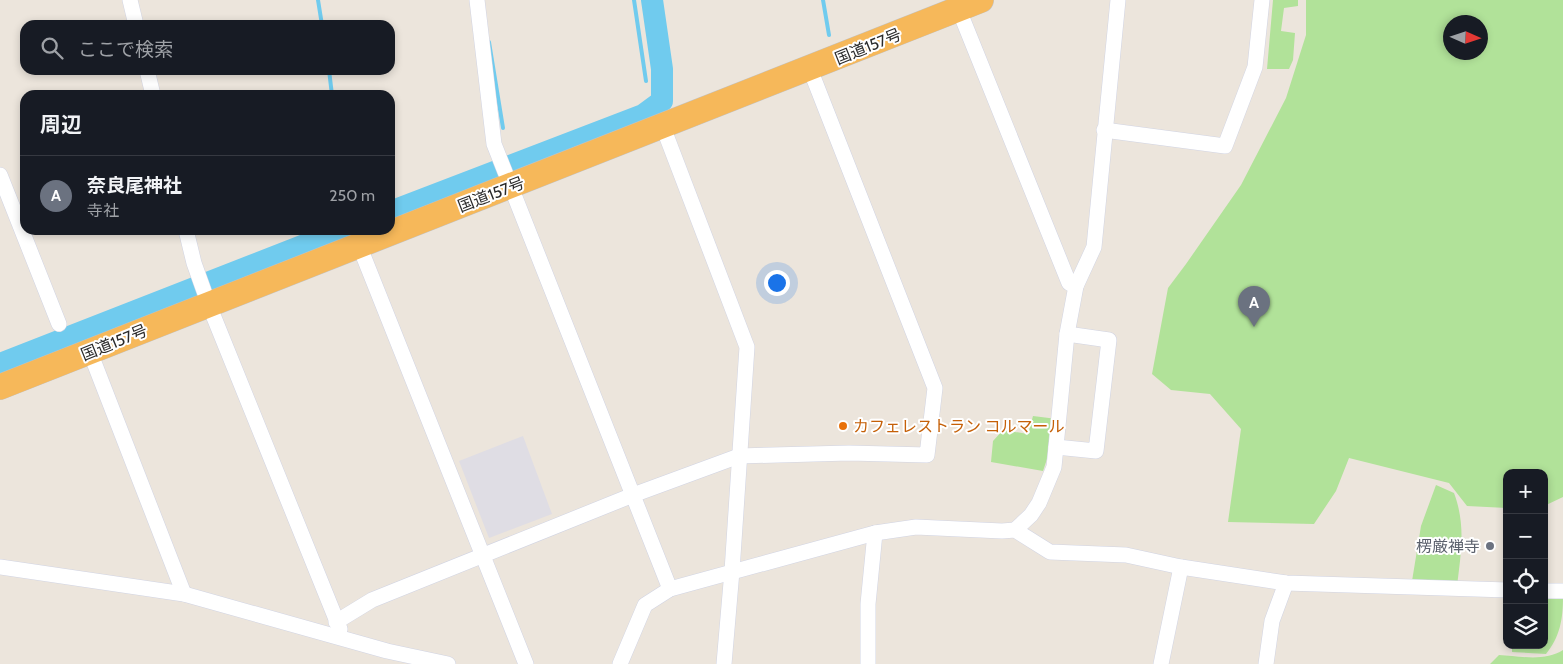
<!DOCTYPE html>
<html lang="ja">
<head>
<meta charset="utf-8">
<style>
  :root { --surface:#171b24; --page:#242831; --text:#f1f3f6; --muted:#9ea1a6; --line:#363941; --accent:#8c9099 }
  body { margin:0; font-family:Cabin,"Noto Sans JP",sans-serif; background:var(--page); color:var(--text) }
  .controls { position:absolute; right:15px; bottom:15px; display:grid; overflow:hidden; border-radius:10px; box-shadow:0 2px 8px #0003 }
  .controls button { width:45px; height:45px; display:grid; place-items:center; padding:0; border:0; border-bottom:1px solid var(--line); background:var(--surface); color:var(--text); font:25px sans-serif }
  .compass { position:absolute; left:1443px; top:15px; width:45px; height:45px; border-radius:50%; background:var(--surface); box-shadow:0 2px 8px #0003; rotate:93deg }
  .you { position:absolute; left:776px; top:282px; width:18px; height:18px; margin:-12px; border:4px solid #fff; border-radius:50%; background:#1a73e8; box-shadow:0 0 0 8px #1a73e833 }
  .badge { display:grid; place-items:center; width:32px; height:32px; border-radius:50%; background:var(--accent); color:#fff; font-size:16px; font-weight:700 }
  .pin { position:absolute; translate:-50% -41px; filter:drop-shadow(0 1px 2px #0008) }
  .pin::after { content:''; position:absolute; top:26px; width:18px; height:15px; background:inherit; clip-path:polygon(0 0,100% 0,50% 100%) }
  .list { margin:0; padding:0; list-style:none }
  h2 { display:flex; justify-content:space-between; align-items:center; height:65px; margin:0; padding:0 20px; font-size:21px }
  h2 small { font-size:16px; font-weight:400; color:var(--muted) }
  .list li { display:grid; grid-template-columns:32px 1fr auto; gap:15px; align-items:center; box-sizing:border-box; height:80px; padding:0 20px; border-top:1px solid var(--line) }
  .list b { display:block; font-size:19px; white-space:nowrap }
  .list p { margin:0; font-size:16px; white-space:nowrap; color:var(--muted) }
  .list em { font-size:16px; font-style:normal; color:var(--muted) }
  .icon { flex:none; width:28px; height:28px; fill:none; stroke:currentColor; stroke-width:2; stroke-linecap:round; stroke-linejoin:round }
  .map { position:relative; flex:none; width:1563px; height:664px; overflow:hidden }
  .search { position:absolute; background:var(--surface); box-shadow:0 2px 8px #0003; left:20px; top:20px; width:375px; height:55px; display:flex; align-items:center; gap:12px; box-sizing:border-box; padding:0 18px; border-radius:15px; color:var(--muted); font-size:19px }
  .panel { position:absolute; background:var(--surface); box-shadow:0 2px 8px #0003; left:20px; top:90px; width:375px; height:145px; border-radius:15px }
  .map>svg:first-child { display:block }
  .industrial { fill:#dfdde4 }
  .green { fill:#b1e299; fill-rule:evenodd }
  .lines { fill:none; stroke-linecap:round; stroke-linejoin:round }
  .stream { stroke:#70cbee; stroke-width:4 }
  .river { stroke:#70cbee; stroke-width:22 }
  .minor-casing { stroke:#d1d4e3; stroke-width:16 }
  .trunk-casing { stroke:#c3c3c3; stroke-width:26 }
  .minor { stroke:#fff; stroke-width:15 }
  .trunk { stroke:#f6b85a; stroke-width:25 }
  .food-dot { fill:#e8710a; stroke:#fff; stroke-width:2 }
  .worship-dot { fill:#6b7280; stroke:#fff; stroke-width:2 }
  .labels { text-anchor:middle; stroke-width:4; stroke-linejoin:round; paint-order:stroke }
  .street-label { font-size:16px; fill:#2a2a2a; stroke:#fff }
  .food-label { font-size:16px; fill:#c56008; stroke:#fff; text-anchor:start }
  .worship-label { font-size:16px; fill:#5b616d; stroke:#fff; text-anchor:end }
</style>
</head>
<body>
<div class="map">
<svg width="1563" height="664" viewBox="0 0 1563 664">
  <rect width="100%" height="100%" fill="#ece5dc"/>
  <!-- industrial -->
  <path class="industrial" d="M523 436 552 514 489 538 459 461Z"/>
  <!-- green -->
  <g class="green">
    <path d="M1273 0H1298V6L1284 8 1281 31 1295 33 1293 60 1289 69H1267Z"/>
    <path d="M1306 0H1563V497L1544 506V473H1507V508L1467 506 1449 483 1349 458 1336 491 1314 524 1228 522 1241 429 1210 394 1171 390 1152 374 1168 288 1186 264 1241 185 1286 98 1306 35ZM1450 22H1480V52H1450Z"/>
    <path d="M1033 416 1057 419 1052 444 1043 471 991 462 993 441 1003 430 1028 434Z"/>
    <path d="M1436 485 1454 493C1466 525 1461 553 1457 586L1412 581 1421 526Z"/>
    <path d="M1544 597H1563C1563 619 1560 637 1546 654L1512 652V645H1544Z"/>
    <path d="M1563 650V664H1490L1499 655C1519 656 1545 662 1563 650Z"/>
  </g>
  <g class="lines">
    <!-- stream -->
    <g class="stream">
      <path d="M318 0 322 25"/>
      <path d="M634 0 646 81"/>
      <path d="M823 0 829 35"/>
      <path d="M489 42 503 128"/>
      <path d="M329 70 332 95"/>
    </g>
    <!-- river -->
    <g class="river">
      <path d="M390 212 643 115 662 101V69L652 0"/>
      <path d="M0 364 343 230"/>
    </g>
    <defs>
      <g id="minor">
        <path d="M130 0 136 25"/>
        <path d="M477 0 494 144 670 589"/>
        <path d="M959 10 1069 283 1076 286"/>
        <path d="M147 70 153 95"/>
        <path d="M663 127 747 347 732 571 724 664"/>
        <path d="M1104 130 1225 146 1255 67 1262 0"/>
        <path d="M0 175 59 324"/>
        <path d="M186 230 194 263 209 305 340 629"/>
        <path d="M359 245 526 664"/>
        <path d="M90 352 184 594"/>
        <path d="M1056 447 1096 451 1109 340 1067 334"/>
        <path d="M1015 530 1031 515 1039 503 1054 467 1067 334 1076 286 1094 247 1118 0"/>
        <path d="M0 567 184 594 387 651 448 664"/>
        <path d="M1544 591H1562"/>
        <path d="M336 622 372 600 633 495 739 456 849 453 927 455 935 388 810 69"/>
        <path d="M620 664 645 605 670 589 875 533 916 527 1002 531 1015 530 1050 552 1126 555 1181 567 1286 583 1507 590"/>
        <path d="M868 664V604L875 533"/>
        <path d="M1161 664 1181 567"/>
        <path d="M1266 664 1272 621 1286 583"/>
      </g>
      <path id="trunk" d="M0 387 981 0"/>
    </defs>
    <!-- minor casing -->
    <use href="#minor" class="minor-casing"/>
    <!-- trunk casing -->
    <use href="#trunk" class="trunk-casing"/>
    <!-- minor -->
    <use href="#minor" class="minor"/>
    <!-- trunk -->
    <use href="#trunk" class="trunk"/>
  </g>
  <!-- markers -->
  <circle class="food-dot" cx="843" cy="426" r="5"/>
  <circle class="worship-dot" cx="1490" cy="546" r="5"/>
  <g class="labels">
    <!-- street labels -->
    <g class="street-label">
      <text transform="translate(868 46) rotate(-22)" y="6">国道157号</text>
      <text transform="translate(491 194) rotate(-21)" y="6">国道157号</text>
      <text transform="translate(114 342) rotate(-22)" y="6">国道157号</text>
    </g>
    <!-- food labels -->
    <g class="food-label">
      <text x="853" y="432">カフェレストラン コルマール</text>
    </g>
    <!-- worship labels -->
    <g class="worship-label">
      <text x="1480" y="552">楞厳禅寺</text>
    </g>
  </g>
</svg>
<div class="controls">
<button>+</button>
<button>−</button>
<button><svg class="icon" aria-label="locate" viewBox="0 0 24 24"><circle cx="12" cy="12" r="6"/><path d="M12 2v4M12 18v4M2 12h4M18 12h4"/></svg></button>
<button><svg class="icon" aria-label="layers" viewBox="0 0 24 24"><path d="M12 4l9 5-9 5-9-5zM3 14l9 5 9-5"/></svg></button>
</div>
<svg class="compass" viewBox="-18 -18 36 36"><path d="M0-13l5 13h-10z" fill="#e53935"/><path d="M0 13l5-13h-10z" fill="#9ea1a6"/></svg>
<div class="you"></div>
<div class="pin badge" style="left:1254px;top:327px;background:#6b7280">A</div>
<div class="search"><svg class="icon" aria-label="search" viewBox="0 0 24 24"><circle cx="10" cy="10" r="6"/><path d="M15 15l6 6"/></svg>ここで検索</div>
<section class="panel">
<h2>周辺<small></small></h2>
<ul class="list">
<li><span class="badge" style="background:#6b7280">A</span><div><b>奈良尾神社</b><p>寺社</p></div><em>250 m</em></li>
</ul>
</section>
</div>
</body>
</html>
